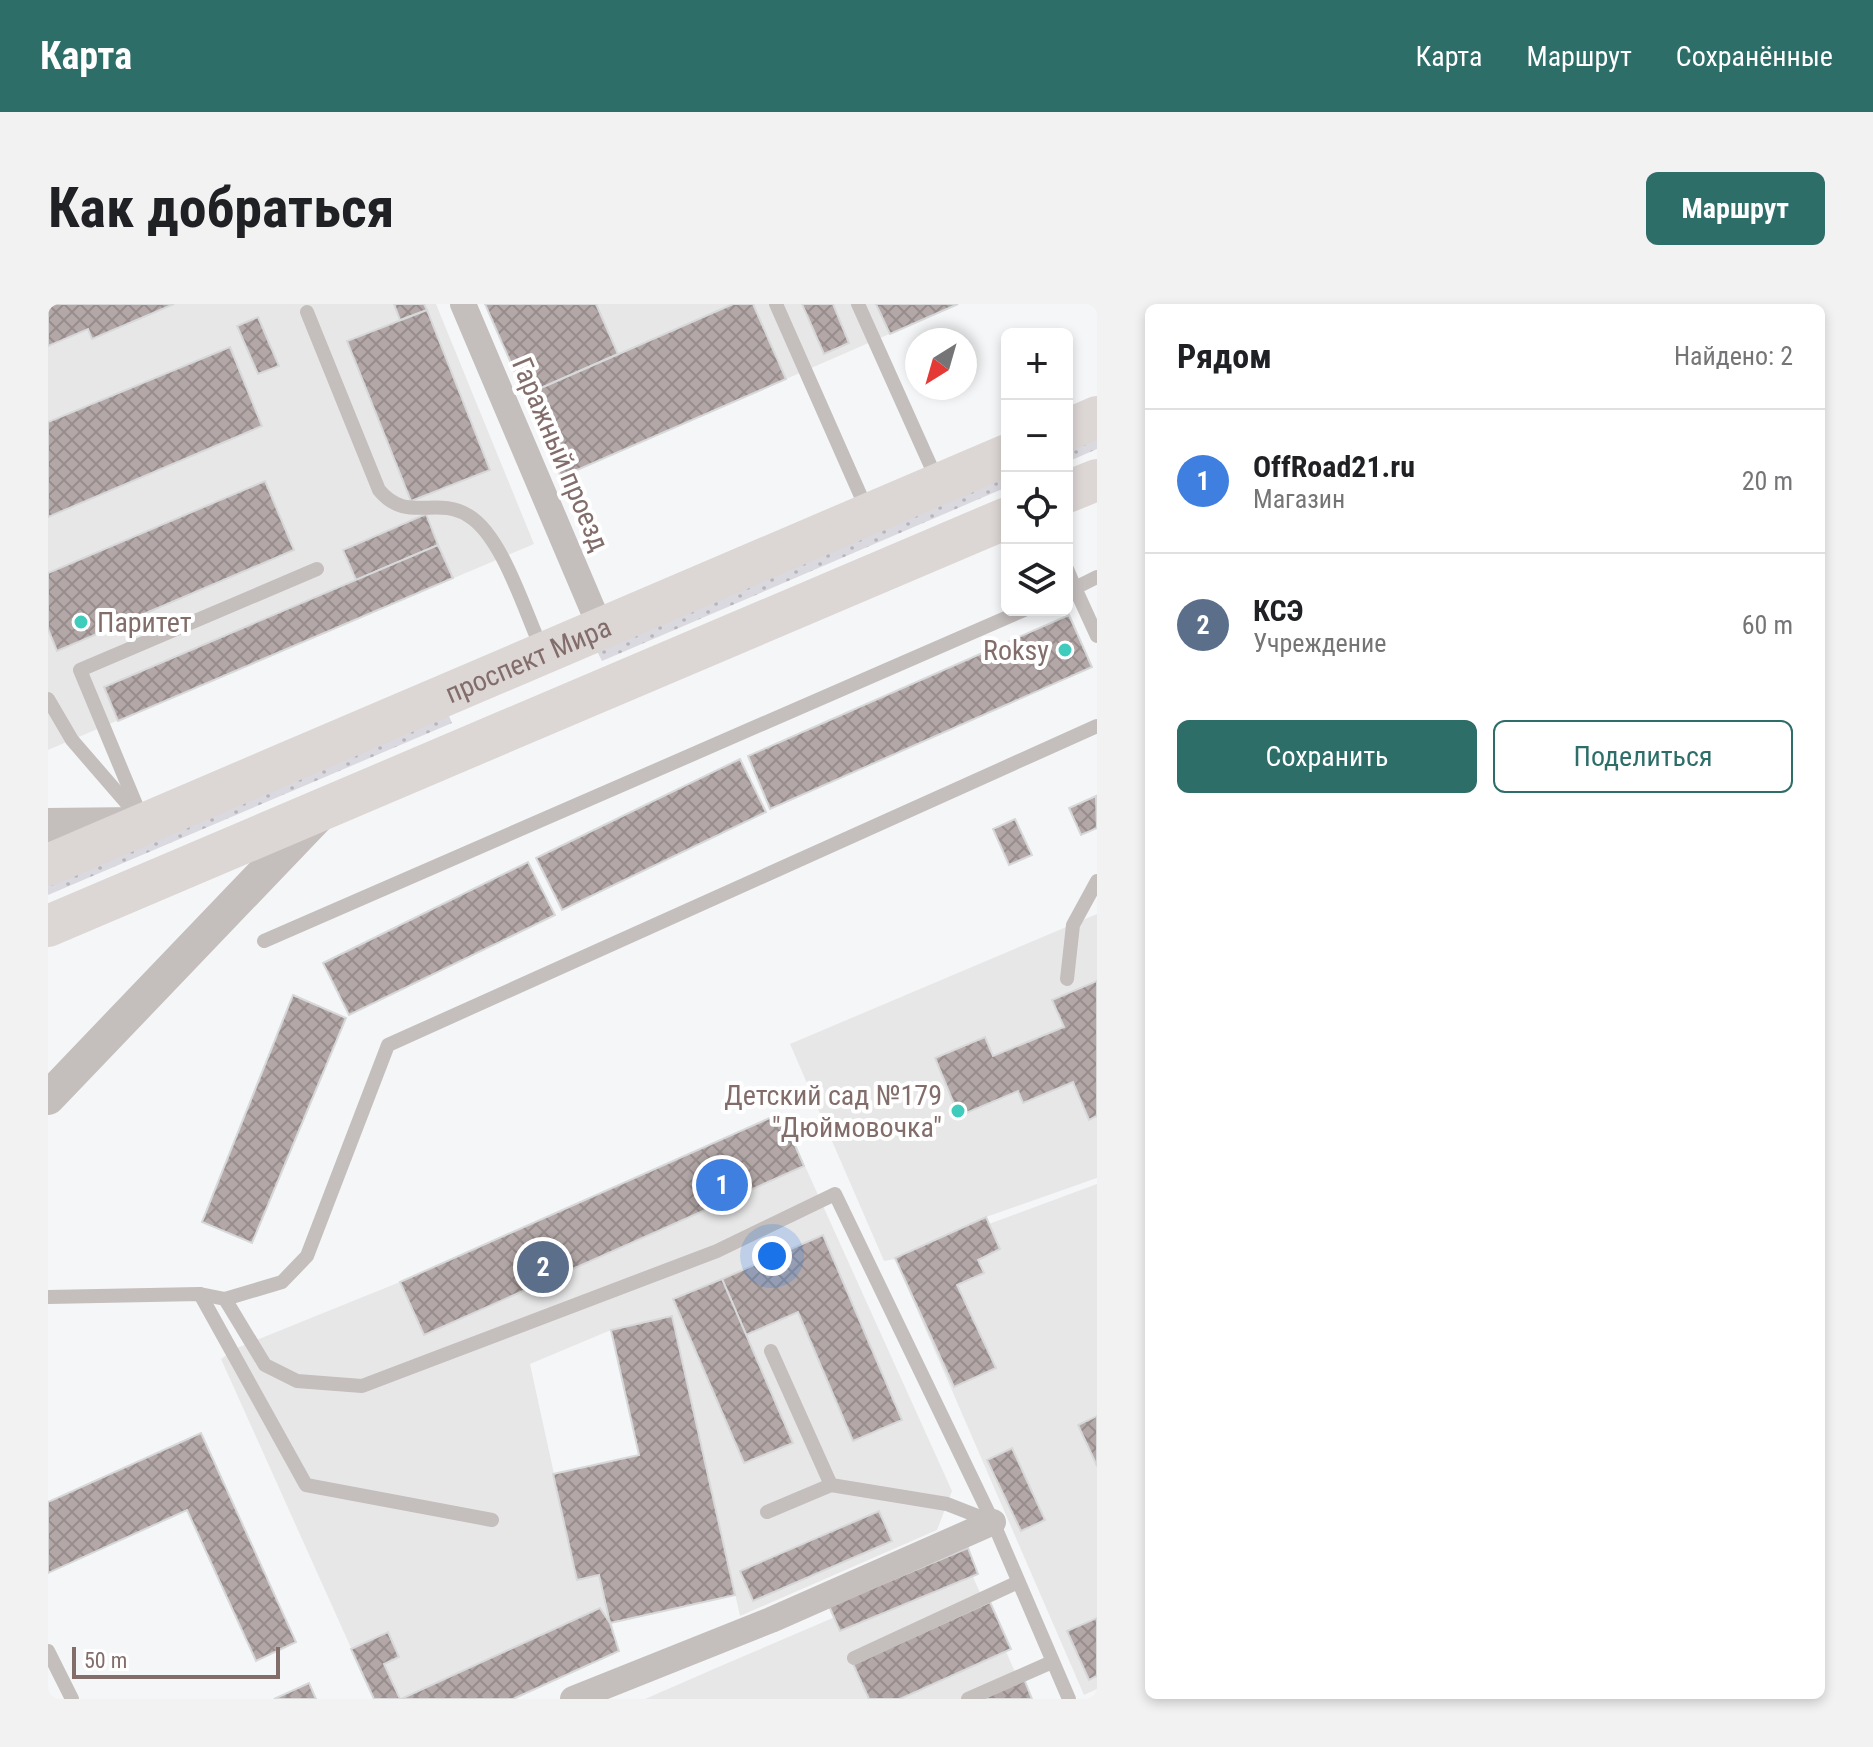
<!DOCTYPE html>
<html lang="ru">
<head>
<meta charset="utf-8">
<style>
  :root { --surface:#fff; --page:#f2f2f2; --text:#202124; --muted:#757577; --line:#e0e0e0; --accent:#2e6e69 }
  body { margin:0; font-family:"Roboto Condensed",sans-serif; background:var(--page); color:var(--text) }
  .controls { position:absolute; right:24px; top:24px; display:grid; overflow:hidden; border-radius:12px; box-shadow:0 4px 12px #0003 }
  .controls button { width:72px; height:72px; display:grid; place-items:center; padding:0; border:0; border-bottom:2px solid var(--line); background:var(--surface); color:var(--text); font:40px sans-serif }
  .compass { position:absolute; left:857px; top:24px; width:72px; height:72px; border-radius:50%; background:var(--surface); box-shadow:0 4px 12px #0003; rotate:217deg }
  .scale { position:absolute; left:24px; bottom:20px; width:208px; box-sizing:border-box; padding-left:8px; border:4px solid #826d6a; border-top:0; font-size:22px; line-height:28px; white-space:nowrap; color:#826d6a; -webkit-text-stroke:6px #fff; paint-order:stroke }
  .you { position:absolute; left:724px; top:952px; width:28px; height:28px; margin:-20px; border:6px solid #fff; border-radius:50%; background:#1a73e8; box-shadow:0 0 0 12px #1a73e833 }
  .badge { display:grid; place-items:center; width:52px; height:52px; border-radius:50%; background:var(--accent); color:#fff; font-size:26px; font-weight:700 }
  .pin { position:absolute; translate:-50% -50%; border:4px solid #fff; box-shadow:0 2px 8px #0006 }
  .list { margin:0; padding:0; list-style:none }
  h2 { display:flex; justify-content:space-between; align-items:center; height:104px; margin:0; padding:0 32px; font-size:34px }
  h2 small { font-size:26px; font-weight:400; color:var(--muted) }
  .list li { display:grid; grid-template-columns:52px 1fr auto; gap:24px; align-items:center; box-sizing:border-box; height:144px; padding:0 32px; border-top:2px solid var(--line) }
  .list b { display:block; font-size:30px; white-space:nowrap }
  .list p { margin:0; font-size:26px; white-space:nowrap; color:var(--muted) }
  .list em { font-size:26px; font-style:normal; color:var(--muted) }
  .actions { display:flex; gap:16px; padding:24px 32px }
  .actions a { flex:1; padding:18px 0; border:2px solid var(--accent); border-radius:12px; text-align:center; font-size:28px; color:var(--accent) }
  .actions .main { background:var(--accent); color:#fff }
  .icon { flex:none; width:44px; height:44px; fill:none; stroke:currentColor; stroke-width:2; stroke-linecap:round; stroke-linejoin:round }
  .map { position:relative; flex:none; width:1049px; height:1395px; overflow:hidden; border-radius:12px }
  header { display:flex; align-items:center; gap:48px; box-sizing:border-box; height:112px; padding:0 40px; background:var(--accent); color:#fff }
  header strong { font-size:38px }
  nav { display:flex; gap:44px; margin-inline-start:auto; font-size:28px }
  .intro { display:flex; align-items:center; justify-content:space-between; box-sizing:border-box; height:192px; padding:0 48px }
  h1 { margin:0; font-size:56px }
  .button { padding:20px 36px; border-radius:12px; background:var(--accent); color:#fff; font-size:28px; font-weight:700 }
  main { display:flex; gap:48px; padding:0 48px }
  aside { flex:1; background:var(--surface); border-radius:12px; box-shadow:0 4px 12px #0003 }
  .map>svg:first-child { display:block }
  .built { fill:#e8e7e8 }
  .grass { fill:url(#grass-dots) }
  .building { fill:url(#building-cross-hatch); stroke:#d7d8d9; stroke-width:2 }
  .lines { fill:none; stroke-linecap:round; stroke-linejoin:round }
  .service { stroke:#c4bebd; stroke-width:14 }
  .minor { stroke:#c4bebd; stroke-width:26 }
  .tertiary { stroke:#c4bebd; stroke-width:34 }
  .primary { stroke:#dcd6d5; stroke-width:42 }
  .poi-dot { fill:#40ccbd; stroke:#fff; stroke-width:3 }
  .labels { text-anchor:middle; stroke-width:8; stroke-linejoin:round; paint-order:stroke }
  .street-label { font-size:28px; fill:#826d6a; stroke:#fff }
  .poi-label { font-size:28px; fill:#826d6a; stroke:#fff; text-anchor:end }
</style>
</head>
<body>
<header>
<strong>Карта</strong>
<nav><a>Карта</a><a>Маршрут</a><a>Сохранённые</a></nav>
</header>
<div class="intro"><h1>Как добраться</h1><a class="button">Маршрут</a></div>
<main>
<div class="map">
<svg width="1049" height="1395" viewBox="0 0 1049 1395">
  <defs>
    <pattern id="grass-dots" width="8" height="8" patternUnits="userSpaceOnUse" patternTransform="scale(2)"><rect width="8" height="8" fill="#dbd9e0"/><path d="M2 2h.1M6 6h.1" fill="none" stroke="#b7b4ba" stroke-width="1.8" stroke-linecap="round"/></pattern>
    <pattern id="building-cross-hatch" width="8" height="8" patternUnits="userSpaceOnUse" patternTransform="scale(2)"><rect width="8" height="8" fill="#b3a8a7"/><path d="M0 0l8 8M0 8l8-8" fill="none" stroke="#978d8c"/></pattern>
  </defs>
  <rect width="100%" height="100%" fill="#f5f6f7"/>
  <!-- built -->
  <g class="built">
    <path d="M0 0H388L486 240 0 446Z"/>
    <path d="M437 0H910L513 173Z"/>
    <path d="M1049 610V874L938 913 862 949 1049 880V1385L1036 1391 847 955 836 957 742 740Z"/>
    <path d="M733 809 904 1187 889 1226 692 1312 625 1012 563 1026 482 1060 529 1275 551 1271 571 1347 465 1395H326L173 1055 189 1044 352 978Z"/>
    <path d="M918 1257 979 1395H597L675 1361Z"/>
  </g>
  <!-- grass -->
  <g class="grass">
    <path d="M1049 131V145L1019 158V144Z"/>
    <path d="M959 169V183L554 357 548 345Z"/>
    <path d="M399 407 404 419 0 591V577Z"/>
  </g>
  <!-- building -->
  <g class="building">
    <path d="M0 0H126L44 35 40 25 0 42Z"/>
    <path d="M346 0H376L379 6 352 16Z"/>
    <path d="M437 0H548L570 50 477 91Z"/>
    <path d="M685 0H705L738 75 513 173 477 91Z"/>
    <path d="M754 0H785L801 39 776 50Z"/>
    <path d="M828 0H910L842 30Z"/>
    <path d="M379 6 442 166 363 197 299 37Z"/>
    <path d="M210 13 231 62 210 70 189 22Z"/>
    <path d="M182 43 214 122 0 213V118Z"/>
    <path d="M217 177 246 246 9 347 0 325V269Z"/>
    <path d="M378 210 390 241 308 276 295 246Z"/>
    <path d="M390 241 405 274 70 417 56 383Z"/>
    <path d="M1021 311 1044 363 722 505 700 452Z"/>
    <path d="M692 455 718 508 514 606 488 554Z"/>
    <path d="M1048 492 1049 524 1033 531 1021 504Z"/>
    <path d="M967 515 984 551 961 561 945 525Z"/>
    <path d="M480 558 507 611 301 711 275 659Z"/>
    <path d="M1049 677V812L1041 816 1025 778 975 799 970 787 911 812 887 754 937 733 945 752 1016 723 1004 696Z"/>
    <path d="M245 691 298 714 204 939 154 918Z"/>
    <path d="M733 809 756 862 376 1031 352 978Z"/>
    <path d="M938 913 952 945 930 956 936 969 909 981 948 1064 906 1083 847 954Z"/>
    <path d="M775 931 854 1116 805 1137 750 1008 698 1031 674 975Z"/>
    <path d="M674 975 745 1139 696 1159 625 995Z"/>
    <path d="M624 1012 687 1291 562 1319 551 1271 529 1276 505 1170 591 1151 563 1026Z"/>
    <path d="M1049 1112V1162L1030 1121Z"/>
    <path d="M153 1129 248 1338 208 1357 139 1206 0 1269V1198Z"/>
    <path d="M964 1144 997 1216 973 1227 939 1156Z"/>
    <path d="M831 1207 844 1237 705 1297 692 1267Z"/>
    <path d="M920 1244 930 1270 792 1327 781 1302Z"/>
    <path d="M942 1298 963 1345 852 1395H821L805 1360Z"/>
    <path d="M552 1304 562 1319 571 1347 465 1395H353Z"/>
    <path d="M1049 1314V1372L1041 1376 1019 1327Z"/>
    <path d="M340 1328 351 1353 336 1360 352 1395H326L303 1345Z"/>
    <path d="M976 1375 984 1395H929Z"/>
    <path d="M261 1379 268 1395H226Z"/>
  </g>
  <g class="lines">
    <!-- service -->
    <g class="service">
      <path d="M728 0 819 206"/>
      <path d="M810 0 889 176"/>
      <path d="M259 8 331 186C359 220 388 191 421 212 455 233 477 309 494 345"/>
      <path d="M1019 265 1027 284 1049 273"/>
      <path d="M1019 287 1027 284 1049 332"/>
      <path d="M0 395 24 436 88 510"/>
      <path d="M94 515 32 366 269 265"/>
      <path d="M216 637 976 306"/>
      <path d="M1019 675 1025 621 1049 577"/>
      <path d="M152 990 258 1181 444 1216"/>
      <path d="M0 993 152 990 177 995 234 978 259 952 340 741 1049 422"/>
      <path d="M177 995 217 1061 249 1077 314 1082 669 947 787 890 945 1218 1021 1395"/>
      <path d="M723 1047 783 1181"/>
      <path d="M719 1208 783 1181 899 1200 945 1218"/>
      <path d="M0 1347 24 1395"/>
      <path d="M806 1354 968 1279"/>
      <path d="M920 1395 1004 1358"/>
    </g>
    <!-- minor -->
    <g class="minor">
      <path d="M415 0 553 325"/>
      <path d="M525 1395 723 1316 945 1218"/>
    </g>
    <!-- tertiary -->
    <g class="tertiary">
      <path d="M0 521 92 520"/>
      <path d="M0 794 271 511"/>
    </g>
    <!-- primary -->
    <g class="primary">
      <path d="M1019 126 1049 113"/>
      <path d="M1019 188 1049 176"/>
      <path id="s1" d="M0 561 959 151"/>
      <path d="M0 622 959 214"/>
    </g>
  </g>
  <!-- markers -->
  <g class="poi-dot">
    <circle cx="33" cy="318" r="8"/>
    <circle cx="1017" cy="346" r="8"/>
    <circle cx="910" cy="807" r="8"/>
  </g>
  <g class="labels">
    <!-- street labels -->
    <g class="street-label">
      <text transform="translate(513 150) rotate(67)" y="10">Гаражный проезд</text>
      <text dy="10" stroke="none"><textPath href="#s1" startOffset="522">проспект Мира</textPath></text>
    </g>
    <!-- poi labels -->
    <g class="poi-label">
      <text x="49" y="328" text-anchor="start">Паритет</text>
      <text x="1001" y="356">Roksy</text>
      <text x="894" y="801">Детский сад №179<tspan x="894" dy="32">"Дюймовочка"</tspan></text>
    </g>
  </g>
</svg>
<div class="controls">
<button>+</button>
<button>−</button>
<button><svg class="icon" aria-label="locate" viewBox="0 0 24 24"><circle cx="12" cy="12" r="6"/><path d="M12 2v4M12 18v4M2 12h4M18 12h4"/></svg></button>
<button><svg class="icon" aria-label="layers" viewBox="0 0 24 24"><path d="M12 4l9 5-9 5-9-5zM3 14l9 5 9-5"/></svg></button>
</div>
<svg class="compass" viewBox="-18 -18 36 36"><path d="M0-13l5 13h-10z" fill="#e53935"/><path d="M0 13l5-13h-10z" fill="#757577"/></svg>
<div class="scale">50 m</div>
<div class="you"></div>
<div class="pin badge" style="left:674px;top:881px;background:#3f7fe0">1</div>
<div class="pin badge" style="left:495px;top:963px;background:#5c6f8a">2</div>
</div>
<aside>
<h2>Рядом<small>Найдено: 2</small></h2>
<ul class="list">
<li><span class="badge" style="background:#3f7fe0">1</span><div><b>OffRoad21.ru</b><p>Магазин</p></div><em>20 m</em></li>
<li><span class="badge" style="background:#5c6f8a">2</span><div><b>КСЭ</b><p>Учреждение</p></div><em>60 m</em></li>
</ul>
<div class="actions"><a class="main">Сохранить</a><a>Поделиться</a></div>
</aside>
</main>
</body>
</html>
